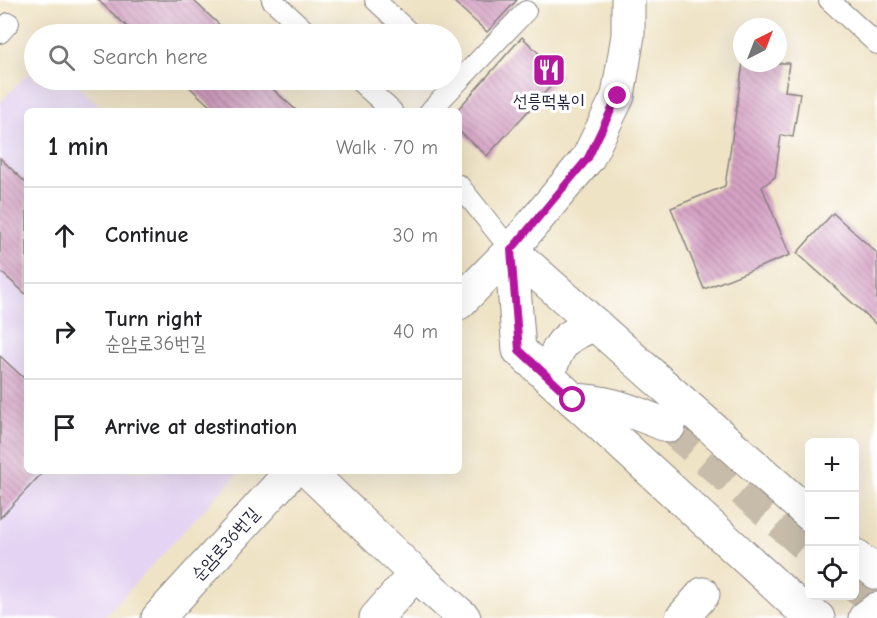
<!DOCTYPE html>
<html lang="en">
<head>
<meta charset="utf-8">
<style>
  :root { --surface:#fff; --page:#f2f2f2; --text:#202124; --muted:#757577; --line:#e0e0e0 }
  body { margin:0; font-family:"Comic Neue","Poor Story",sans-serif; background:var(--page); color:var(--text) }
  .controls { position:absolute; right:18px; bottom:18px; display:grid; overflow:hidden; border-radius:9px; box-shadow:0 6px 24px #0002 }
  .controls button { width:54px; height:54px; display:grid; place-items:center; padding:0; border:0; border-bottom:2px solid var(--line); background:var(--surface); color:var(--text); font:30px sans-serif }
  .compass { position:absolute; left:733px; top:18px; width:54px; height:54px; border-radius:50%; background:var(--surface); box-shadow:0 6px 24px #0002; rotate:42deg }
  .stop { position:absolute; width:18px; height:18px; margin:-14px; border:4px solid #b5179e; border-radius:50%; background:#fff }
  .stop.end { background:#b5179e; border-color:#fff; box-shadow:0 2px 6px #0008 }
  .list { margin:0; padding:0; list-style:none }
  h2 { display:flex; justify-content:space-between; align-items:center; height:78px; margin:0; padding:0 24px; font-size:26px }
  h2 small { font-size:20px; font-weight:400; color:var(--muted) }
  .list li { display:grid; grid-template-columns:39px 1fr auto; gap:18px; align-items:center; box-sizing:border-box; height:96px; padding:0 24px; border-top:2px solid var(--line) }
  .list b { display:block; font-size:22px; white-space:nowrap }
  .list p { margin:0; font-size:20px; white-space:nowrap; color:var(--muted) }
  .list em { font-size:20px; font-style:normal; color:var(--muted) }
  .icon { flex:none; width:33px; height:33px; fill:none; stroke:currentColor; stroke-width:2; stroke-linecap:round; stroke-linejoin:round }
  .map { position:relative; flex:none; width:877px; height:618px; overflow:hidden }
  .search { position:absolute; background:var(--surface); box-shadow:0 6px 24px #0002; left:24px; top:24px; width:438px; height:66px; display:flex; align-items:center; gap:15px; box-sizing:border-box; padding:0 21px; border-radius:33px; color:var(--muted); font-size:22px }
  .panel { position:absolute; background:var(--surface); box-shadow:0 6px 24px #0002; left:24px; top:108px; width:438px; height:366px; border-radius:9px }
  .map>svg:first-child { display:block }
  .built { fill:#e4d3f2 }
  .building { fill:url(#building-back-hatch) }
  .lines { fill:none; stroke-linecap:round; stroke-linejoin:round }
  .street-tunnel { stroke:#c6bca9; stroke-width:33; stroke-dasharray:33 16; stroke-linecap:butt }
  .lane-casing { stroke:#888280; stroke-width:22 }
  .street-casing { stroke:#888280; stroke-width:35 }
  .secondary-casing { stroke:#888280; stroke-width:35 }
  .lane { stroke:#fff; stroke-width:20 }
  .street { stroke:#fff; stroke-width:33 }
  .secondary { stroke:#fff; stroke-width:33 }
  .route { stroke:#b5179e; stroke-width:8 }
  .labels { text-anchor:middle; stroke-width:6; stroke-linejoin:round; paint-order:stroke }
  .poi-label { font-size:18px; fill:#22223b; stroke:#fff }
  .street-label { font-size:18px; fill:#22223b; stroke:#fff }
</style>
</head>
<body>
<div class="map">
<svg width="877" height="618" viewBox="0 0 877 618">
  <defs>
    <pattern id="building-back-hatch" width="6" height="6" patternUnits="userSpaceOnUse" patternTransform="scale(1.5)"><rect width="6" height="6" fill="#d6a2c4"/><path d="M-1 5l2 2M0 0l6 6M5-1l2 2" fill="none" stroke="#ad84a0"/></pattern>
  </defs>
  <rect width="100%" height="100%" fill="#fff"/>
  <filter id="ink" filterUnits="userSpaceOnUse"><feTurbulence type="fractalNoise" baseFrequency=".0167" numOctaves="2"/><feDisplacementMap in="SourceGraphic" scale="12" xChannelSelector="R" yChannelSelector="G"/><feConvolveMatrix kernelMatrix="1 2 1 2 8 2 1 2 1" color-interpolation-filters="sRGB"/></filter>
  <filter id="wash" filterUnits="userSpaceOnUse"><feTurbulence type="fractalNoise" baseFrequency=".008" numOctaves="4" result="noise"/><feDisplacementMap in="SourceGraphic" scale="24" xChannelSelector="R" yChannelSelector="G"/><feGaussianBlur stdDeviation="1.35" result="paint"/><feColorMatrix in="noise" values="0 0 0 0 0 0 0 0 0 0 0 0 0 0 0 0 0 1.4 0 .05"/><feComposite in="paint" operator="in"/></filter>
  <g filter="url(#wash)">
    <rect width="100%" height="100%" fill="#efe3c5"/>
    <!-- built -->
    <path class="built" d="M34 67V80H71L104 111H27V471H240L103 618H0V103Z"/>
    <g id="blocks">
      <!-- building -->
      <g class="building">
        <path d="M98 0H193L229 34H135Z"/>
        <path d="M452 0H517L487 32Z"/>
        <path d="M522 37 561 75 487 156 459 131V108Z"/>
        <path d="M743 63H789L785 91 800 93 793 137 781 135 775 177 762 187 790 255 704 289 671 208 725 186Z"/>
        <path d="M182 80H263L297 111H215Z"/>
        <path d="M0 158 27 184V295L0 271Z"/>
        <path d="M833 213 877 253V325L797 253Z"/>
        <path d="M0 356 27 381V471H44L0 518Z"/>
      </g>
    </g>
  </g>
  <g filter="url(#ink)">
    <use href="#blocks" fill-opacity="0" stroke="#888280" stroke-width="1.5"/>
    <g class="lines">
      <!-- street-tunnel -->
      <g class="street-tunnel">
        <path d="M669 426 810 549"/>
        <path d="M854 586 877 600"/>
      </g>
      <defs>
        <g id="lane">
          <path d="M272 0 309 34"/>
          <path d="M375 0 411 34"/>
          <path d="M829 0 877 44"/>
          <path d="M0 33 9 23"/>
          <path d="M358 80 392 111"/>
          <path d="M430 111 526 11"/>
          <path d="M459 185 511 250"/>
        </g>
        <g id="street">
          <path d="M511 250 519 350 798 606 818 618"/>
          <path d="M511 250 810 515"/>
          <path d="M548 377C556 346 565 334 596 325"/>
          <path d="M573 400C612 401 634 413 669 426"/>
          <path d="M308 471 415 574 464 618"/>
          <path d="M854 555 877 573"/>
          <path d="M376 618 415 574"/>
          <path d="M682 618 703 594"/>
          <path d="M865 618 877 609"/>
        </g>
        <g id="secondary">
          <path d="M459 303 511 250 588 158 618 96 628 35V0"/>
          <path d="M158 618 292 471"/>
        </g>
      </defs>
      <!-- lane casing -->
      <use href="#lane" class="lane-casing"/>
      <!-- street casing -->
      <use href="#street" class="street-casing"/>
      <!-- secondary casing -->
      <use href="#secondary" class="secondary-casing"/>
      <!-- lane -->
      <use href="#lane" class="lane"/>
      <!-- street -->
      <use href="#street" class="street"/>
      <!-- secondary -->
      <use href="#secondary" class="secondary"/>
    </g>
  </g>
  <g class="lines" filter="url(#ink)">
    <!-- route -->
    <path class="route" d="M573 400 519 350 511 250 588 158 618 96"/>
  </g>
  <!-- icons -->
  <defs>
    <symbol id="restaurant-square" viewBox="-11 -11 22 22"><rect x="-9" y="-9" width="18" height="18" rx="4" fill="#b5179e" stroke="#fff"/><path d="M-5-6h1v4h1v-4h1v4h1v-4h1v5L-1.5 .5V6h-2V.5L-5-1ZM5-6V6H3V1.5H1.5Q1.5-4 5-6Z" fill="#fff"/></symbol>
  </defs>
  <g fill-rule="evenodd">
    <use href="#restaurant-square" x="530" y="51" width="38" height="38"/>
  </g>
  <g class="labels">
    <!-- poi labels -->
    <g class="poi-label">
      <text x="549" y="107">선릉떡볶이</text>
    </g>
    <!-- street labels -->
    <g class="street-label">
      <text transform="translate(225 544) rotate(-48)" y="6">순암로36번길</text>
    </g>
  </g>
</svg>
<div class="controls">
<button>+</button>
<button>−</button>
<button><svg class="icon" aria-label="locate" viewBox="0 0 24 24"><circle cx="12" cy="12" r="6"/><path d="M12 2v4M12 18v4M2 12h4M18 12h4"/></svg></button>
</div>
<svg class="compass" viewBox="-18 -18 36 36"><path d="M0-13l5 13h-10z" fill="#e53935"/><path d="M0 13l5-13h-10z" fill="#757577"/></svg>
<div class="stop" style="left:573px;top:400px"></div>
<div class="stop end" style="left:618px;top:96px"></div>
<div class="search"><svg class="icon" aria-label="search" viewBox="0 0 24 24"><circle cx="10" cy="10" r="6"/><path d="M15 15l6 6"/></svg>Search here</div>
<section class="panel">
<h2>1 min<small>Walk · 70 m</small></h2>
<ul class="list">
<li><svg class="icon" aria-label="ahead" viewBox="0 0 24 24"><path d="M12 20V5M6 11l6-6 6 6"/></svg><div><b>Continue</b></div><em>30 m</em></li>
<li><svg class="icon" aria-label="right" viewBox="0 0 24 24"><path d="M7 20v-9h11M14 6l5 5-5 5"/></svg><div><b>Turn right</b><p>순암로36번길</p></div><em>40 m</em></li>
<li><svg class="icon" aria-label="arrive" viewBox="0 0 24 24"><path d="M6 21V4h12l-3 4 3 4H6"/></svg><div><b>Arrive at destination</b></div></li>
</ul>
</section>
</div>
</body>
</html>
